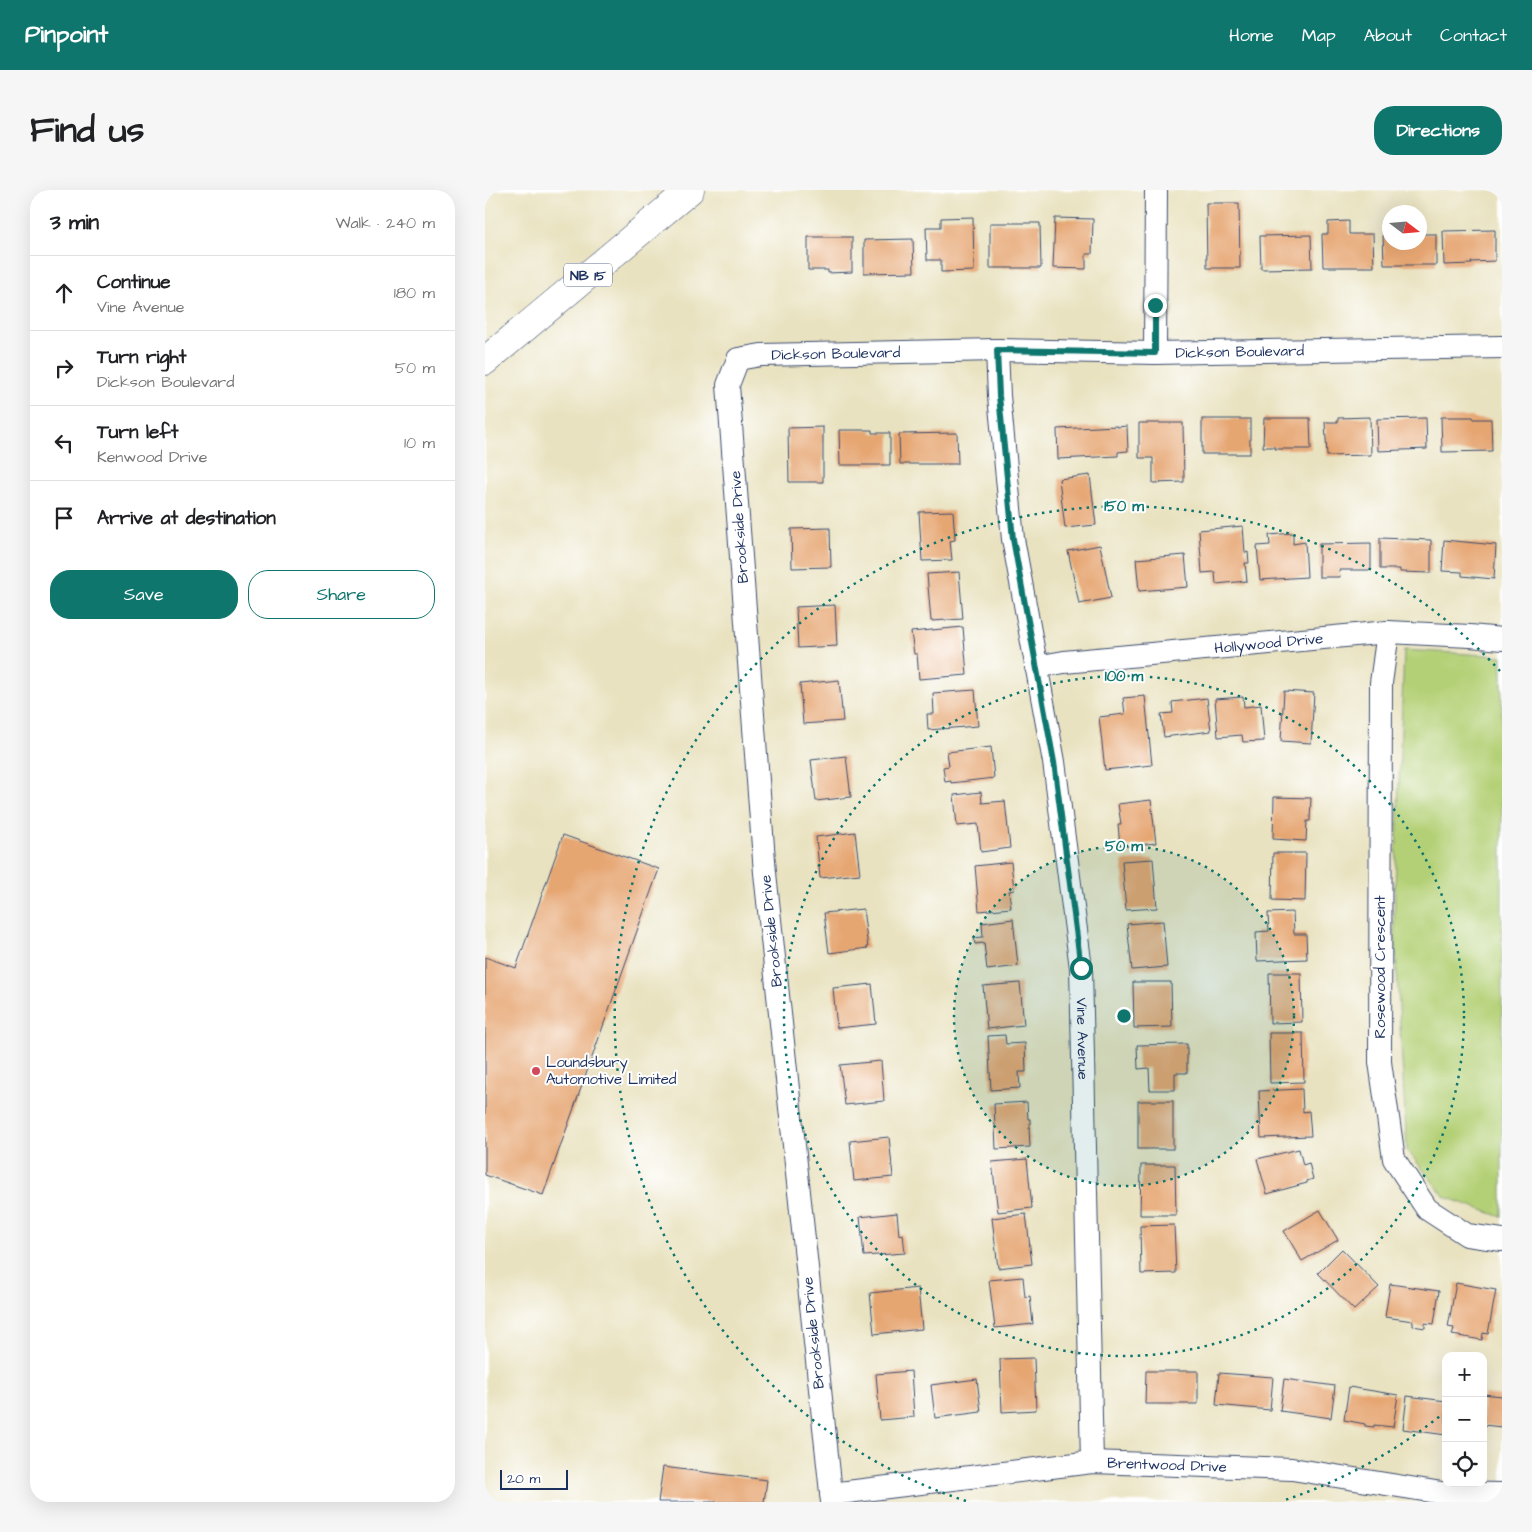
<!DOCTYPE html>
<html lang="en">
<head>
<meta charset="utf-8">
<style>
  :root { --surface:#fff; --page:#f6f6f6; --text:#202124; --muted:#757577; --line:#e0e0e0; --accent:#0f766e }
  body { margin:0; font-family:"Architects Daughter",sans-serif; background:var(--page); color:var(--text) }
  .controls { position:absolute; right:15px; bottom:15px; display:grid; overflow:hidden; border-radius:10px; box-shadow:0 5px 20px #0002 }
  .controls button { width:45px; height:45px; display:grid; place-items:center; padding:0; border:0; border-bottom:1px solid var(--line); background:var(--surface); color:var(--text); font:25px sans-serif }
  .compass { position:absolute; left:897px; top:15px; width:45px; height:45px; border-radius:50%; background:var(--surface); box-shadow:0 5px 20px #0002; rotate:106deg }
  .scale { position:absolute; left:15px; bottom:12px; width:68px; box-sizing:border-box; padding-left:5px; border:2px solid #1b2f5e; border-top:0; font-size:14px; line-height:18px; white-space:nowrap; color:#1b2f5e; -webkit-text-stroke:4px #fff; paint-order:stroke }
  .stop { position:absolute; width:15px; height:15px; margin:-11px; border:4px solid #0f766e; border-radius:50%; background:#fff }
  .stop.end { background:#0f766e; border-color:#fff; box-shadow:0 1px 5px #0008 }
  .list { margin:0; padding:0; list-style:none }
  h2 { display:flex; justify-content:space-between; align-items:center; height:65px; margin:0; padding:0 20px; font-size:21px }
  h2 small { font-size:16px; font-weight:400; color:var(--muted) }
  .list li { display:grid; grid-template-columns:32px 1fr auto; gap:15px; align-items:center; box-sizing:border-box; height:75px; padding:0 20px; border-top:1px solid var(--line) }
  .list b { display:block; font-size:19px; white-space:nowrap }
  .list p { margin:0; font-size:16px; white-space:nowrap; color:var(--muted) }
  .list em { font-size:16px; font-style:normal; color:var(--muted) }
  .actions { display:flex; gap:10px; padding:15px 20px }
  .actions a { flex:1; padding:11px 0; border:1px solid var(--accent); border-radius:20px; text-align:center; font-size:18px; color:var(--accent) }
  .actions .main { background:var(--accent); color:#fff }
  .icon { flex:none; width:28px; height:28px; fill:none; stroke:currentColor; stroke-width:2; stroke-linecap:round; stroke-linejoin:round }
  .map { position:relative; flex:none; width:1017px; height:1312px; overflow:hidden; border-radius:20px }
  header { display:flex; align-items:center; gap:30px; box-sizing:border-box; height:70px; padding:0 25px; background:var(--accent); color:#fff }
  header strong { font-size:24px }
  nav { display:flex; gap:28px; margin-inline-start:auto; font-size:18px }
  .intro { display:flex; align-items:center; justify-content:space-between; box-sizing:border-box; height:120px; padding:0 30px }
  h1 { margin:0; font-size:35px }
  .button { padding:12px 22px; border-radius:20px; background:var(--accent); color:#fff; font-size:18px; font-weight:700 }
  main { display:flex; gap:30px; padding:0 30px }
  aside { flex:1; background:var(--surface); border-radius:20px; box-shadow:0 5px 20px #0002 }
  .map>svg:first-child { display:block }
  .green { fill:#b4d076; stroke:#68806a }
  .building { fill:#e6a672 }
  .lines { fill:none; stroke-linecap:round; stroke-linejoin:round }
  .minor-casing { stroke:#3a4a6d; stroke-width:24 }
  .highway-casing { stroke:#3a4a6d; stroke-width:29 }
  .minor { stroke:#fff; stroke-width:22 }
  .highway { stroke:#fff; stroke-width:28 }
  .route { stroke:#0f766e; stroke-width:6 }
  .ring { fill:none; stroke:#0f766e; stroke-width:2.5; stroke-dasharray:2.5 5 }
  .poi-dot { fill:#d1495b; stroke:#fff; stroke-width:2 }
  .labels { text-anchor:middle; stroke-width:4; stroke-linejoin:round; paint-order:stroke }
  .shield { fill:#fff; stroke:#5f6d8e; stroke-width:1 }
  .shield-label { font-size:14px; font-weight:bold; fill:#1b2f5e }
  .street-label { font-size:15px; fill:#1b2f5e; stroke:#fff }
  .poi-label { font-size:15px; fill:#1b2f5e; stroke:#fff; text-anchor:start }
  .centre { fill:#0f766e; stroke:#fff; stroke-width:2.5 }
  .ring-label { font-size:15px; text-anchor:middle; font-weight:bold; fill:#0f766e; stroke:#fff; stroke-width:4; stroke-linejoin:round; paint-order:stroke }
</style>
</head>
<body>
<header>
<strong>Pinpoint</strong>
<nav><a>Home</a><a>Map</a><a>About</a><a>Contact</a></nav>
</header>
<div class="intro"><h1>Find us</h1><a class="button">Directions</a></div>
<main>
<aside>
<h2>3 min<small>Walk · 240 m</small></h2>
<ul class="list">
<li><svg class="icon" aria-label="ahead" viewBox="0 0 24 24"><path d="M12 20V5M6 11l6-6 6 6"/></svg><div><b>Continue</b><p>Vine Avenue</p></div><em>180 m</em></li>
<li><svg class="icon" aria-label="right" viewBox="0 0 24 24"><path d="M7 20v-9h11M14 6l5 5-5 5"/></svg><div><b>Turn right</b><p>Dickson Boulevard</p></div><em>50 m</em></li>
<li><svg class="icon" aria-label="left" viewBox="0 0 24 24"><path d="M17 20v-9H6M10 6l-5 5 5 5"/></svg><div><b>Turn left</b><p>Kenwood Drive</p></div><em>10 m</em></li>
<li><svg class="icon" aria-label="arrive" viewBox="0 0 24 24"><path d="M6 21V4h12l-3 4 3 4H6"/></svg><div><b>Arrive at destination</b></div></li>
</ul>
<div class="actions"><a class="main">Save</a><a>Share</a></div>
</aside>
<div class="map">
<svg width="1017" height="1312" viewBox="0 0 1017 1312">
  <rect width="100%" height="100%" fill="#fff"/>
  <filter id="ink" filterUnits="userSpaceOnUse"><feTurbulence type="fractalNoise" baseFrequency=".02" numOctaves="2"/><feDisplacementMap in="SourceGraphic" scale="10" xChannelSelector="R" yChannelSelector="G"/><feConvolveMatrix kernelMatrix="1 2 1 2 8 2 1 2 1" color-interpolation-filters="sRGB"/></filter>
  <filter id="wash" filterUnits="userSpaceOnUse"><feTurbulence type="fractalNoise" baseFrequency=".0096" numOctaves="4" result="noise"/><feDisplacementMap in="SourceGraphic" scale="20" xChannelSelector="R" yChannelSelector="G"/><feGaussianBlur stdDeviation="1.12" result="paint"/><feColorMatrix in="noise" values="0 0 0 0 0 0 0 0 0 0 0 0 0 0 0 0 0 1.4 0 .05"/><feComposite in="paint" operator="in"/></filter>
  <g filter="url(#wash)">
    <rect width="100%" height="100%" fill="#e9e2c0"/>
    <!-- green -->
    <path class="green" d="M919 460 1017 466V1027L960 1007 922 960 909 727Z"/>
    <g id="blocks">
      <!-- building -->
      <g class="building">
        <path d="M721 13H754L755 78H722Z"/>
        <path d="M488 27 489 81 456 82V70H442L441 37H456V28Z"/>
        <path d="M570 28 608 29 607 64H601V79L568 78Z"/>
        <path d="M864 31V44H888L889 77H838L837 44H843V32Z"/>
        <path d="M505 33H555L556 78H505Z"/>
        <path d="M1010 40V71L986 72 987 74 959 75 958 41Z"/>
        <path d="M898 44H904V52H934V44H951V75H899Z"/>
        <path d="M826 45 827 78 776 79 775 46Z"/>
        <path d="M323 47H367V82L343 83V80H323Z"/>
        <path d="M428 49 429 82 379 83V50Z"/>
        <path d="M885 227 886 265 842 266 840 232H853V228Z"/>
        <path d="M956 227H988L989 229H1006L1007 261 957 262Z"/>
        <path d="M779 228H825L826 259H790V257H778Z"/>
        <path d="M941 228 942 259 893 261 892 229Z"/>
        <rect x="717" y="229" width="48" height="35"/>
        <path d="M654 233H698L699 292 668 293V268H654Z"/>
        <path d="M632 236V237L642 236 643 261 633 262V266L573 269 572 239Z"/>
        <path d="M338 237V292H304L303 238Z"/>
        <path d="M354 240H387V243H405V275H355Z"/>
        <path d="M472 243 473 274H415L414 244Z"/>
        <path d="M605 285 611 335 580 338 574 289Z"/>
        <path d="M468 321 470 350 465 351 467 370 437 371 434 322Z"/>
        <path d="M758 336 760 363 763 362 764 373H760L762 391 731 394 730 382 717 383 714 340Z"/>
        <path d="M345 338 346 377 307 378 306 339Z"/>
        <path d="M808 343V354L820 352 822 387 775 390 772 356 785 355 784 345Z"/>
        <path d="M895 348 946 350V383L915 382V379H895Z"/>
        <path d="M959 350 1011 355 1009 389 977 386V382L957 381Z"/>
        <path d="M886 353V380H854L855 387H834V354Z"/>
        <path d="M615 355 626 408 594 414 583 361Z"/>
        <path d="M700 365 703 397 654 401 651 369Z"/>
        <path d="M474 382 478 429 446 431 442 384Z"/>
        <path d="M350 415 352 456 313 458 311 417Z"/>
        <path d="M478 437 482 485 434 489 432 464H429L426 442Z"/>
        <path d="M354 490 358 531 318 534 315 494Z"/>
        <path d="M490 500 493 536 443 540 442 524H449L448 503Z"/>
        <path d="M799 501 829 503 826 553 796 551Z"/>
        <path d="M660 506 667 575 620 580 614 527 640 524 638 508Z"/>
        <path d="M758 507 759 517 776 515 779 551 758 552 757 545 733 547 730 509Z"/>
        <path d="M722 508 726 541 679 547 676 524 688 523 687 512Z"/>
        <path d="M506 557 509 588 466 593V591L460 592 458 577 464 576 462 562Z"/>
        <path d="M361 566 366 607 331 611 326 570Z"/>
        <path d="M496 602 497 613 520 611 525 658 496 662 493 634 472 636 469 605Z"/>
        <path d="M789 607 826 608 825 631H822L821 651 788 649Z"/>
        <path d="M666 610 671 653 635 657 633 634H636L633 614Z"/>
        <path d="M370 642 375 684 335 688 331 647Z"/>
        <path d="M78 645 174 679 58 1005 0 985V767L31 778Z"/>
        <path d="M788 663H821L820 711 787 710Z"/>
        <path d="M668 669 672 718 641 720 637 671Z"/>
        <path d="M526 672 529 700 524 701 526 718 494 721 490 676Z"/>
        <path d="M378 719 383 758 344 763 339 723Z"/>
        <path d="M808 722 809 744H821L822 769 772 771 771 742 784 741 783 723Z"/>
        <path d="M528 729 533 776 502 780 499 753 490 754 489 748 498 747 497 733Z"/>
        <path d="M678 731 682 777 647 780 642 734Z"/>
        <path d="M784 783H816L817 832 785 833Z"/>
        <path d="M648 792H686L687 837 649 838Z"/>
        <path d="M535 793 539 835 502 839 498 796Z"/>
        <path d="M387 794 391 834 352 838 348 798Z"/>
        <path d="M784 843H818L819 892 785 893Z"/>
        <path d="M520 845 521 854 540 853 541 882H534L535 898 506 900 503 846Z"/>
        <path d="M702 854V883H690V900H665L664 878 653 879 652 855Z"/>
        <path d="M396 871 399 911 360 915 355 875Z"/>
        <path d="M817 899 818 922 824 921 826 946 776 948 774 901Z"/>
        <rect x="653" y="911" width="35" height="48"/>
        <path d="M542 912 543 929H545V937H544L545 957 511 959 509 914Z"/>
        <path d="M404 947 408 987 369 991 365 951Z"/>
        <path d="M814 959 818 975 824 973 828 989 822 991V993L782 1004 772 969Z"/>
        <path d="M542 969 547 1018 513 1022 507 972Z"/>
        <path d="M656 975H690L691 1025H655Z"/>
        <path d="M835 1020 853 1050 817 1071 799 1041Z"/>
        <path d="M412 1023 414 1045 418 1044 420 1063 379 1066 375 1027Z"/>
        <path d="M541 1024 547 1074 513 1078 507 1028Z"/>
        <path d="M689 1035 691 1083 656 1084 655 1036Z"/>
        <path d="M857 1059 894 1097 869 1120 833 1083Z"/>
        <path d="M538 1087 540 1107 545 1106 548 1134 510 1138 504 1090Z"/>
        <path d="M971 1093 1011 1100 1003 1144 998 1143 997 1150 967 1145 969 1138 963 1137Z"/>
        <path d="M905 1094 954 1101 949 1134 940 1133V1138L928 1136V1131L900 1127Z"/>
        <path d="M433 1098 437 1139 389 1144 385 1103Z"/>
        <path d="M549 1168 551 1220 517 1222 515 1169Z"/>
        <path d="M426 1181 429 1227 395 1230 391 1184Z"/>
        <path d="M661 1181H713V1214H660Z"/>
        <path d="M734 1183 788 1187 785 1220 731 1215Z"/>
        <path d="M492 1189 496 1222 450 1228 446 1195Z"/>
        <path d="M799 1189 850 1196 846 1228 795 1221Z"/>
        <path d="M864 1197 913 1205 908 1237 889 1235V1237L880 1236V1234L859 1230Z"/>
        <path d="M998 1204 1017 1206V1237L998 1235Z"/>
        <path d="M922 1206 961 1211V1245L918 1239Z"/>
        <path d="M178 1277 282 1290 279 1312H173Z"/>
      </g>
    </g>
  </g>
  <g filter="url(#ink)">
    <use href="#blocks" fill-opacity="0" stroke="#3a4a6d" stroke-width="1"/>
    <g class="lines">
      <defs>
        <g id="minor">
          <path id="s1" d="M512 160 514 206 528 349 569 572 596 778 607 1272"/>
          <path d="M670 163 671 0"/>
          <path d="M903 442 896 493 895 872 909 969 942 1019 982 1045 1017 1050"/>
          <path id="s2" d="M551 477 579 472 903 442 985 446 1017 449"/>
          <path id="s3" d="M346 1304 607 1272 807 1279 957 1303 1017 1304"/>
          <path id="s4" d="M347 1312 280 683 243 195 253 169 276 165 512 160 670 163 1017 157"/>
        </g>
        <path id="highway" d="M0 171 205 0"/>
      </defs>
      <!-- minor casing -->
      <use href="#minor" class="minor-casing"/>
      <!-- highway casing -->
      <use href="#highway" class="highway-casing"/>
      <!-- minor -->
      <use href="#minor" class="minor"/>
      <!-- highway -->
      <use href="#highway" class="highway"/>
    </g>
  </g>
  <g class="lines" filter="url(#ink)">
    <!-- route -->
    <path class="route" d="M596 778 569 572 528 349 514 206 512 160 670 163V115"/>
  </g>
  <!-- distance rings -->
  <circle cx="639" cy="826" r="170" fill="#0f766e" fill-opacity=".12"/>
  <g class="ring">
    <circle cx="639" cy="826" r="170"/>
    <circle cx="639" cy="826" r="340"/>
    <path d="M960 1222A510 510 0 0 1 797 1311M481 1311A510 510 0 1 1 1015 481"/>
  </g>
  <!-- markers -->
  <circle class="poi-dot" cx="51" cy="881" r="5"/>
  <g class="labels">
    <!-- shield labels -->
    <rect class="shield" x="79" y="73.5" width="48" height="23" rx="4"/>
    <g class="shield-label">
      <text x="103" y="90">NB 15</text>
    </g>
    <!-- street labels -->
    <g class="street-label">
      <text dy="5" stroke="none"><textPath href="#s4" startOffset="1652">Dickson Boulevard</textPath></text>
      <text dy="5" stroke="none"><textPath href="#s4" startOffset="1248">Dickson Boulevard</textPath></text>
      <text transform="translate(254 337) rotate(-94)" y="5">Brookside Drive</text>
      <text dy="5" stroke="none"><textPath href="#s2" startOffset="234">Hollywood Drive</textPath></text>
      <text transform="translate(286 741) rotate(-96)" y="5">Brookside Drive</text>
      <text transform="translate(895 777) rotate(-90)" y="5">Rosewood Crescent</text>
      <text dy="5" stroke="none"><textPath href="#s1" startOffset="695">Vine Avenue</textPath></text>
      <text transform="translate(328 1143) rotate(-96)" y="5">Brookside Drive</text>
      <text dy="5" stroke="none"><textPath href="#s3" startOffset="338">Brentwood Drive</textPath></text>
    </g>
    <!-- poi labels -->
    <g class="poi-label">
      <text x="61" y="877">Loundsbury<tspan x="61" dy="17">Automotive Limited</tspan></text>
    </g>
  </g>
  <circle cx="639" cy="826" r="8" class="centre"/>
  <g class="ring-label">
    <text x="639" y="321">150 m</text>
    <text x="639" y="491">100 m</text>
    <text x="639" y="661">50 m</text>
  </g>
</svg>
<div class="controls">
<button>+</button>
<button>−</button>
<button><svg class="icon" aria-label="locate" viewBox="0 0 24 24"><circle cx="12" cy="12" r="6"/><path d="M12 2v4M12 18v4M2 12h4M18 12h4"/></svg></button>
</div>
<svg class="compass" viewBox="-18 -18 36 36"><path d="M0-13l5 13h-10z" fill="#e53935"/><path d="M0 13l5-13h-10z" fill="#757577"/></svg>
<div class="scale">20 m</div>
<div class="stop" style="left:596px;top:778px"></div>
<div class="stop end" style="left:670px;top:115px"></div>
</div>
</main>
</body>
</html>
